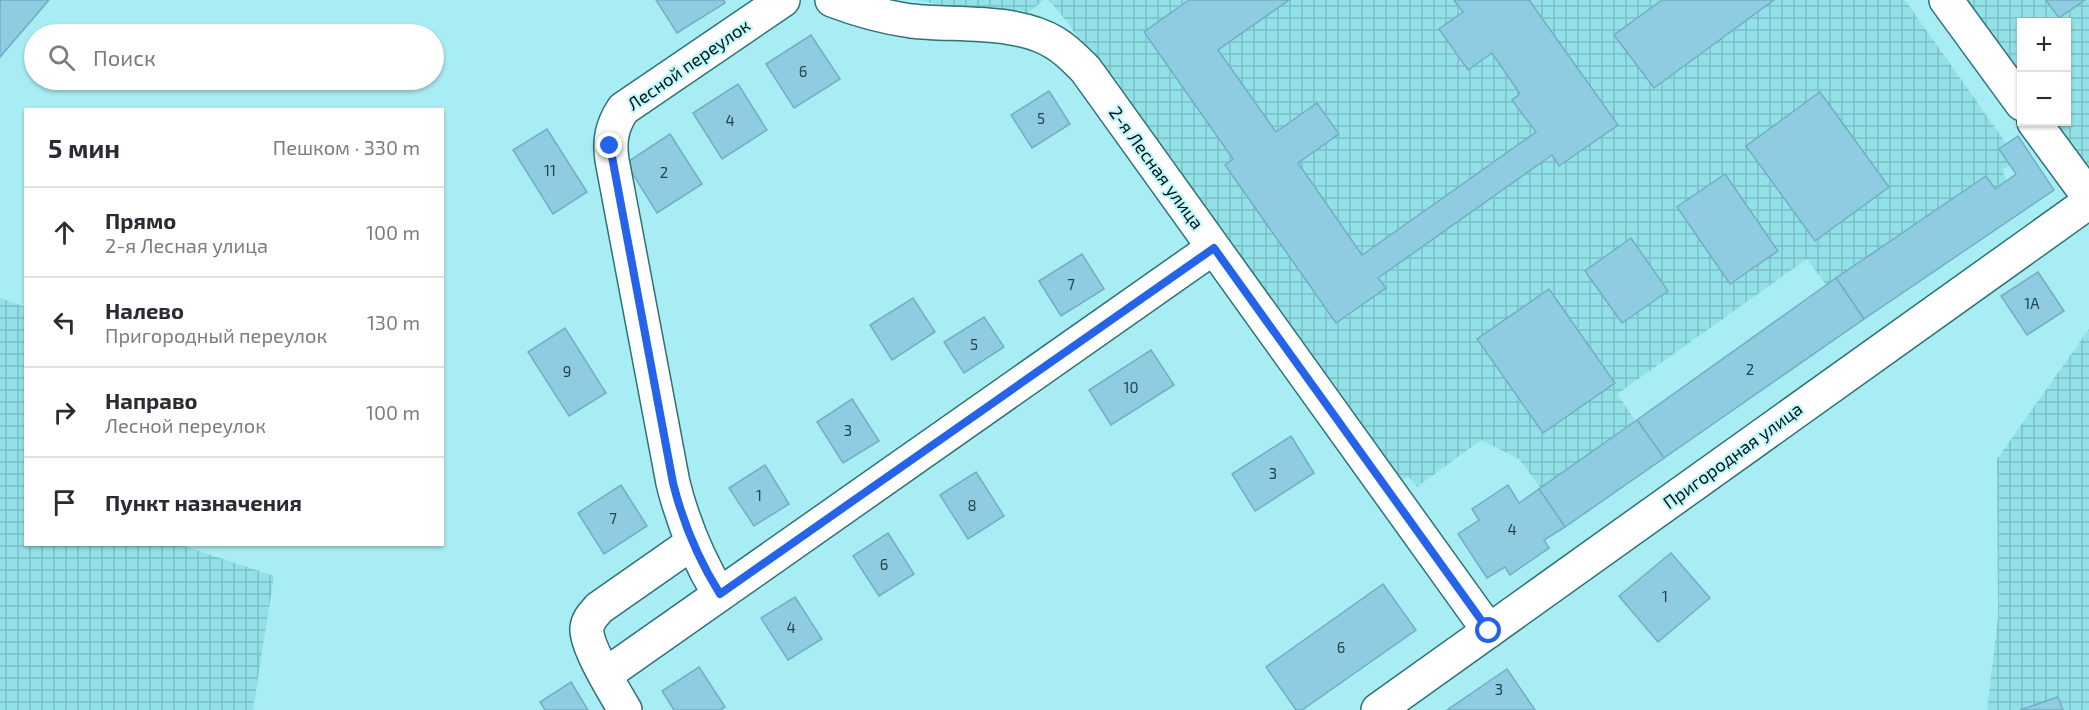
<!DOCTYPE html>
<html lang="ru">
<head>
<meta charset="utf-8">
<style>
  :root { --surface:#fff; --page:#f7f7f7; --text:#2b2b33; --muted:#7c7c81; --line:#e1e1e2 }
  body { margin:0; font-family:"Exo 2",sans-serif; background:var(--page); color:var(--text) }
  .controls { position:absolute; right:18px; top:18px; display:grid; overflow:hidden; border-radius:0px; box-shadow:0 2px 4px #0004 }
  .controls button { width:54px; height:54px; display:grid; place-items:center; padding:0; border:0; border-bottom:2px solid var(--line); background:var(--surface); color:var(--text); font:30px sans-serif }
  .stop { position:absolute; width:18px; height:18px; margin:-14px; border:4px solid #2563eb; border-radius:50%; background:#fff }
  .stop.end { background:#2563eb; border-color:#fff; box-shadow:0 2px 6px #0008 }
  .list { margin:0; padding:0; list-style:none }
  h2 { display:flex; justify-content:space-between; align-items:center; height:78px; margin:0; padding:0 24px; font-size:26px }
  h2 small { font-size:20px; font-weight:400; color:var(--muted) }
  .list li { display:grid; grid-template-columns:39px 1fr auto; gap:18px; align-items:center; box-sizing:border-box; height:90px; padding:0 24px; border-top:2px solid var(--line) }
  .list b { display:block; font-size:22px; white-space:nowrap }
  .list p { margin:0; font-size:20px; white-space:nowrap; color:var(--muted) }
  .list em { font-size:20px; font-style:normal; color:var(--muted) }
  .icon { flex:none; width:33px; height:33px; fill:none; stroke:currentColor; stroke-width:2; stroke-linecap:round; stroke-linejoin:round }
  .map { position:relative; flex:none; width:2089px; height:710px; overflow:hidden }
  .search { position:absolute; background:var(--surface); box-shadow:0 2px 4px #0004; left:24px; top:24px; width:420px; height:66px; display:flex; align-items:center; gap:15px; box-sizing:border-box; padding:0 21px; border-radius:33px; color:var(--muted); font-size:22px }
  .panel { position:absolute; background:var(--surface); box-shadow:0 2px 4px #0004; left:24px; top:108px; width:420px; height:438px; border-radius:0px }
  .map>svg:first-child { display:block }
  .industrial { fill:url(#industrial-grid) }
  .building { fill:#8fcbe1; stroke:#73aec3; stroke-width:1.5 }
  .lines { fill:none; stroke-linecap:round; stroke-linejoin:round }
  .minor-casing { stroke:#2d7278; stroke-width:36 }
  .minor { stroke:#fff; stroke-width:33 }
  .route { stroke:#2563eb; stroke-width:8 }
  .labels { text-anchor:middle; stroke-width:4.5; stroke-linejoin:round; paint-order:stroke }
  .number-label { font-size:15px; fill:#24444b }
  .street-label { font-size:18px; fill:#001719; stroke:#c2f8fc }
</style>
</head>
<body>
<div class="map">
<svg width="2089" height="710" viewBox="0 0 2089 710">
  <defs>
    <pattern id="industrial-grid" width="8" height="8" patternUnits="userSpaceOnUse" patternTransform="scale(1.5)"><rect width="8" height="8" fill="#92e1e7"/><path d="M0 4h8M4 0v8" fill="none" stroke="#7cc0c6"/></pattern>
  </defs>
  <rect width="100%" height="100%" fill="#a8edf3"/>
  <!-- industrial -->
  <g class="industrial">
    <path d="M917 0H1044L1019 20Z"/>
    <path d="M1049 0H1905L2018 160 2003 170 2004 176 2014 192 1846 312 1807 259 1617 394 1655 449 1561 516 1519 459 1481 440 1417 487 1408 476 1398 483 1067 22Z"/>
    <path d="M1960 0H2089V181L2047 122H2066V22H2022L2021 86Z"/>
    <path d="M0 298 25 307 26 544 181 545 274 576 253 710H0Z"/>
    <path d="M2089 329V710H1987L1998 617 1997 459Z"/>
  </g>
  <!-- building -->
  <g class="building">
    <path d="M0 0H49L0 57Z"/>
    <path d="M656 0H724L725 3 677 33Z"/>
    <path d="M1189 0H1289L1218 50 1276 132 1317 103 1339 134 1298 163 1362 255 1536 132 1512 100 1520 94 1492 53 1468 70 1439 29 1463 12 1454 0H1529L1618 125 1559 166 1552 155 1378 278 1386 288 1336 323 1225 165 1233 159 1144 32Z"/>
    <path d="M1662 0H1774L1654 88 1614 35Z"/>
    <path d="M2046 0H2085L2059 18Z"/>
    <path d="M811 35 840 79 794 108 766 64Z"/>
    <path d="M738 84 767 130 722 159 693 113Z"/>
    <path d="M1049 91 1070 124 1032 148 1011 115Z"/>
    <path d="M1820 92 1889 187 1815 241 1746 146Z"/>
    <path d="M547 129 587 192 553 214 513 150Z"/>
    <path d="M670 134 702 184 657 213 626 163Z"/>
    <path d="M2018 136 2054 190 1864 319 1836 278 1986 176 1995 189 2016 174 1999 149Z"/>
    <path d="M1725 174 1778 251 1730 284 1677 207Z"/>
    <path d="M1631 238 1668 291 1622 323 1585 271Z"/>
    <path d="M1082 254 1104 289 1061 316 1039 281Z"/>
    <path d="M2038 272 2064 311 2027 335 2001 296Z"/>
    <path d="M1836 278 1864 319 1664 458 1637 420Z"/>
    <path d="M1549 289 1615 383 1543 433 1477 339Z"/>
    <path d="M913 298 935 332 892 360 870 325Z"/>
    <path d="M984 317 1004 347 964 373 944 342Z"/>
    <path d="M565 328 606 393 569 416 528 352Z"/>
    <path d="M1151 350 1174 385 1111 425 1089 390Z"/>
    <path d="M852 399 879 441 843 463 817 422Z"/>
    <path d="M1637 420 1664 458 1565 527 1539 489Z"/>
    <path d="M1291 436 1314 473 1255 511 1232 474Z"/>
    <path d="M765 465 789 504 754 526 729 488Z"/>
    <path d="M976 472 1004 516 968 539 940 495Z"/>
    <path d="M621 485 647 526 604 554 578 513Z"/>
    <path d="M1508 485 1519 503 1539 489 1565 527 1544 540 1549 548 1510 575 1505 567 1487 578 1458 534 1479 520 1472 509Z"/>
    <path d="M888 533 914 574 879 596 853 556Z"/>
    <path d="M1671 553 1710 598 1658 642 1619 596Z"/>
    <path d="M1383 584 1416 630 1302 710H1296L1266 667Z"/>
    <path d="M795 597 822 639 788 660 761 618Z"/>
    <path d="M699 667 725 707 720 710H674L662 691Z"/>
    <path d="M1507 669 1535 710H1447Z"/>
    <path d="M571 682 588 710H545L540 702Z"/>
    <path d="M2058 697 2063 710H2020Z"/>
  </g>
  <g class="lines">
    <defs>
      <g id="minor">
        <path d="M832 0C858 10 884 17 911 21 955 26 1017 19 1055 43 1067 50 1076 60 1086 70L1489 631"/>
        <path d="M1946 0 2022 104"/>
        <path d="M2034 122 2089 197"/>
        <path d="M719 594C698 559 683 523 673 483L612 160C609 140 612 126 623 109L783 0"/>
        <path d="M605 675 1213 248"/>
        <path d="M625 710C615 693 585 645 587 628 588 619 594 614 599 608L692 543"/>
        <path d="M1378 710 2089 202"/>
      </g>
    </defs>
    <!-- minor casing -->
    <use href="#minor" class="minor-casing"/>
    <!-- minor -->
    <use href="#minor" class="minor"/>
  </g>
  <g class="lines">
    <!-- route -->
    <path class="route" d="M610 146 673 483C683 523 698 559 720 594L1214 248 1489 631"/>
  </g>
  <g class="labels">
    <!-- number labels -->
    <g class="number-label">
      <text x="803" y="77">6</text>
      <text x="1041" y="124">5</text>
      <text x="730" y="126">4</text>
      <text x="550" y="176">11</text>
      <text x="664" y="178">2</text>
      <text x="1071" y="290">7</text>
      <text x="2032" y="309">1А</text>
      <text x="974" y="350">5</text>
      <text x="1750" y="375">2</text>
      <text x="567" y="377">9</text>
      <text x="1131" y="393">10</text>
      <text x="848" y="436">3</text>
      <text x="1273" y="479">3</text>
      <text x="759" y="501">1</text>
      <text x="972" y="511">8</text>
      <text x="613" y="524">7</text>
      <text x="1512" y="535">4</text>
      <text x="884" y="570">6</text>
      <text x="1665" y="602">1</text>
      <text x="791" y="633">4</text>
      <text x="1341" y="653">6</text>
      <text x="1499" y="695">3</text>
    </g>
    <!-- street labels -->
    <g class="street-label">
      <text transform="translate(689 65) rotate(-35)" y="6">Лесной переулок</text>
      <text transform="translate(1156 168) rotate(54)" y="6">2-я Лесная улица</text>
      <text transform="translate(1733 456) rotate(-36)" y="6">Пригородная улица</text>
    </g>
  </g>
</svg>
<div class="controls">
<button>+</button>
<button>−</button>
</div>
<div class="stop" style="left:1489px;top:631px"></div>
<div class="stop end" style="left:610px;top:146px"></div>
<div class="search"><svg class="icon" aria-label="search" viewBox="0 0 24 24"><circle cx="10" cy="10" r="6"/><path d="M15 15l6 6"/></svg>Поиск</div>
<section class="panel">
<h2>5 мин<small>Пешком · 330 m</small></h2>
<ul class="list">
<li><svg class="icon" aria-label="ahead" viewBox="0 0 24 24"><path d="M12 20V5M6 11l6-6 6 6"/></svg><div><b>Прямо</b><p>2-я Лесная улица</p></div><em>100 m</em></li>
<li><svg class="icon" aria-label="left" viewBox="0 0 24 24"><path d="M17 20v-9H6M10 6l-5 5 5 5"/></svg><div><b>Налево</b><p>Пригородный переулок</p></div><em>130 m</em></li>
<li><svg class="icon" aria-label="right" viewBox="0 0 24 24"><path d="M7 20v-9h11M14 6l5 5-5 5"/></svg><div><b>Направо</b><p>Лесной переулок</p></div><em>100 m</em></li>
<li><svg class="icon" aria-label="arrive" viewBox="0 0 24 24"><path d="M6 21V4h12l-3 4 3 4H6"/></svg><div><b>Пункт назначения</b></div></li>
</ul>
</section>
</div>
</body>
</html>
